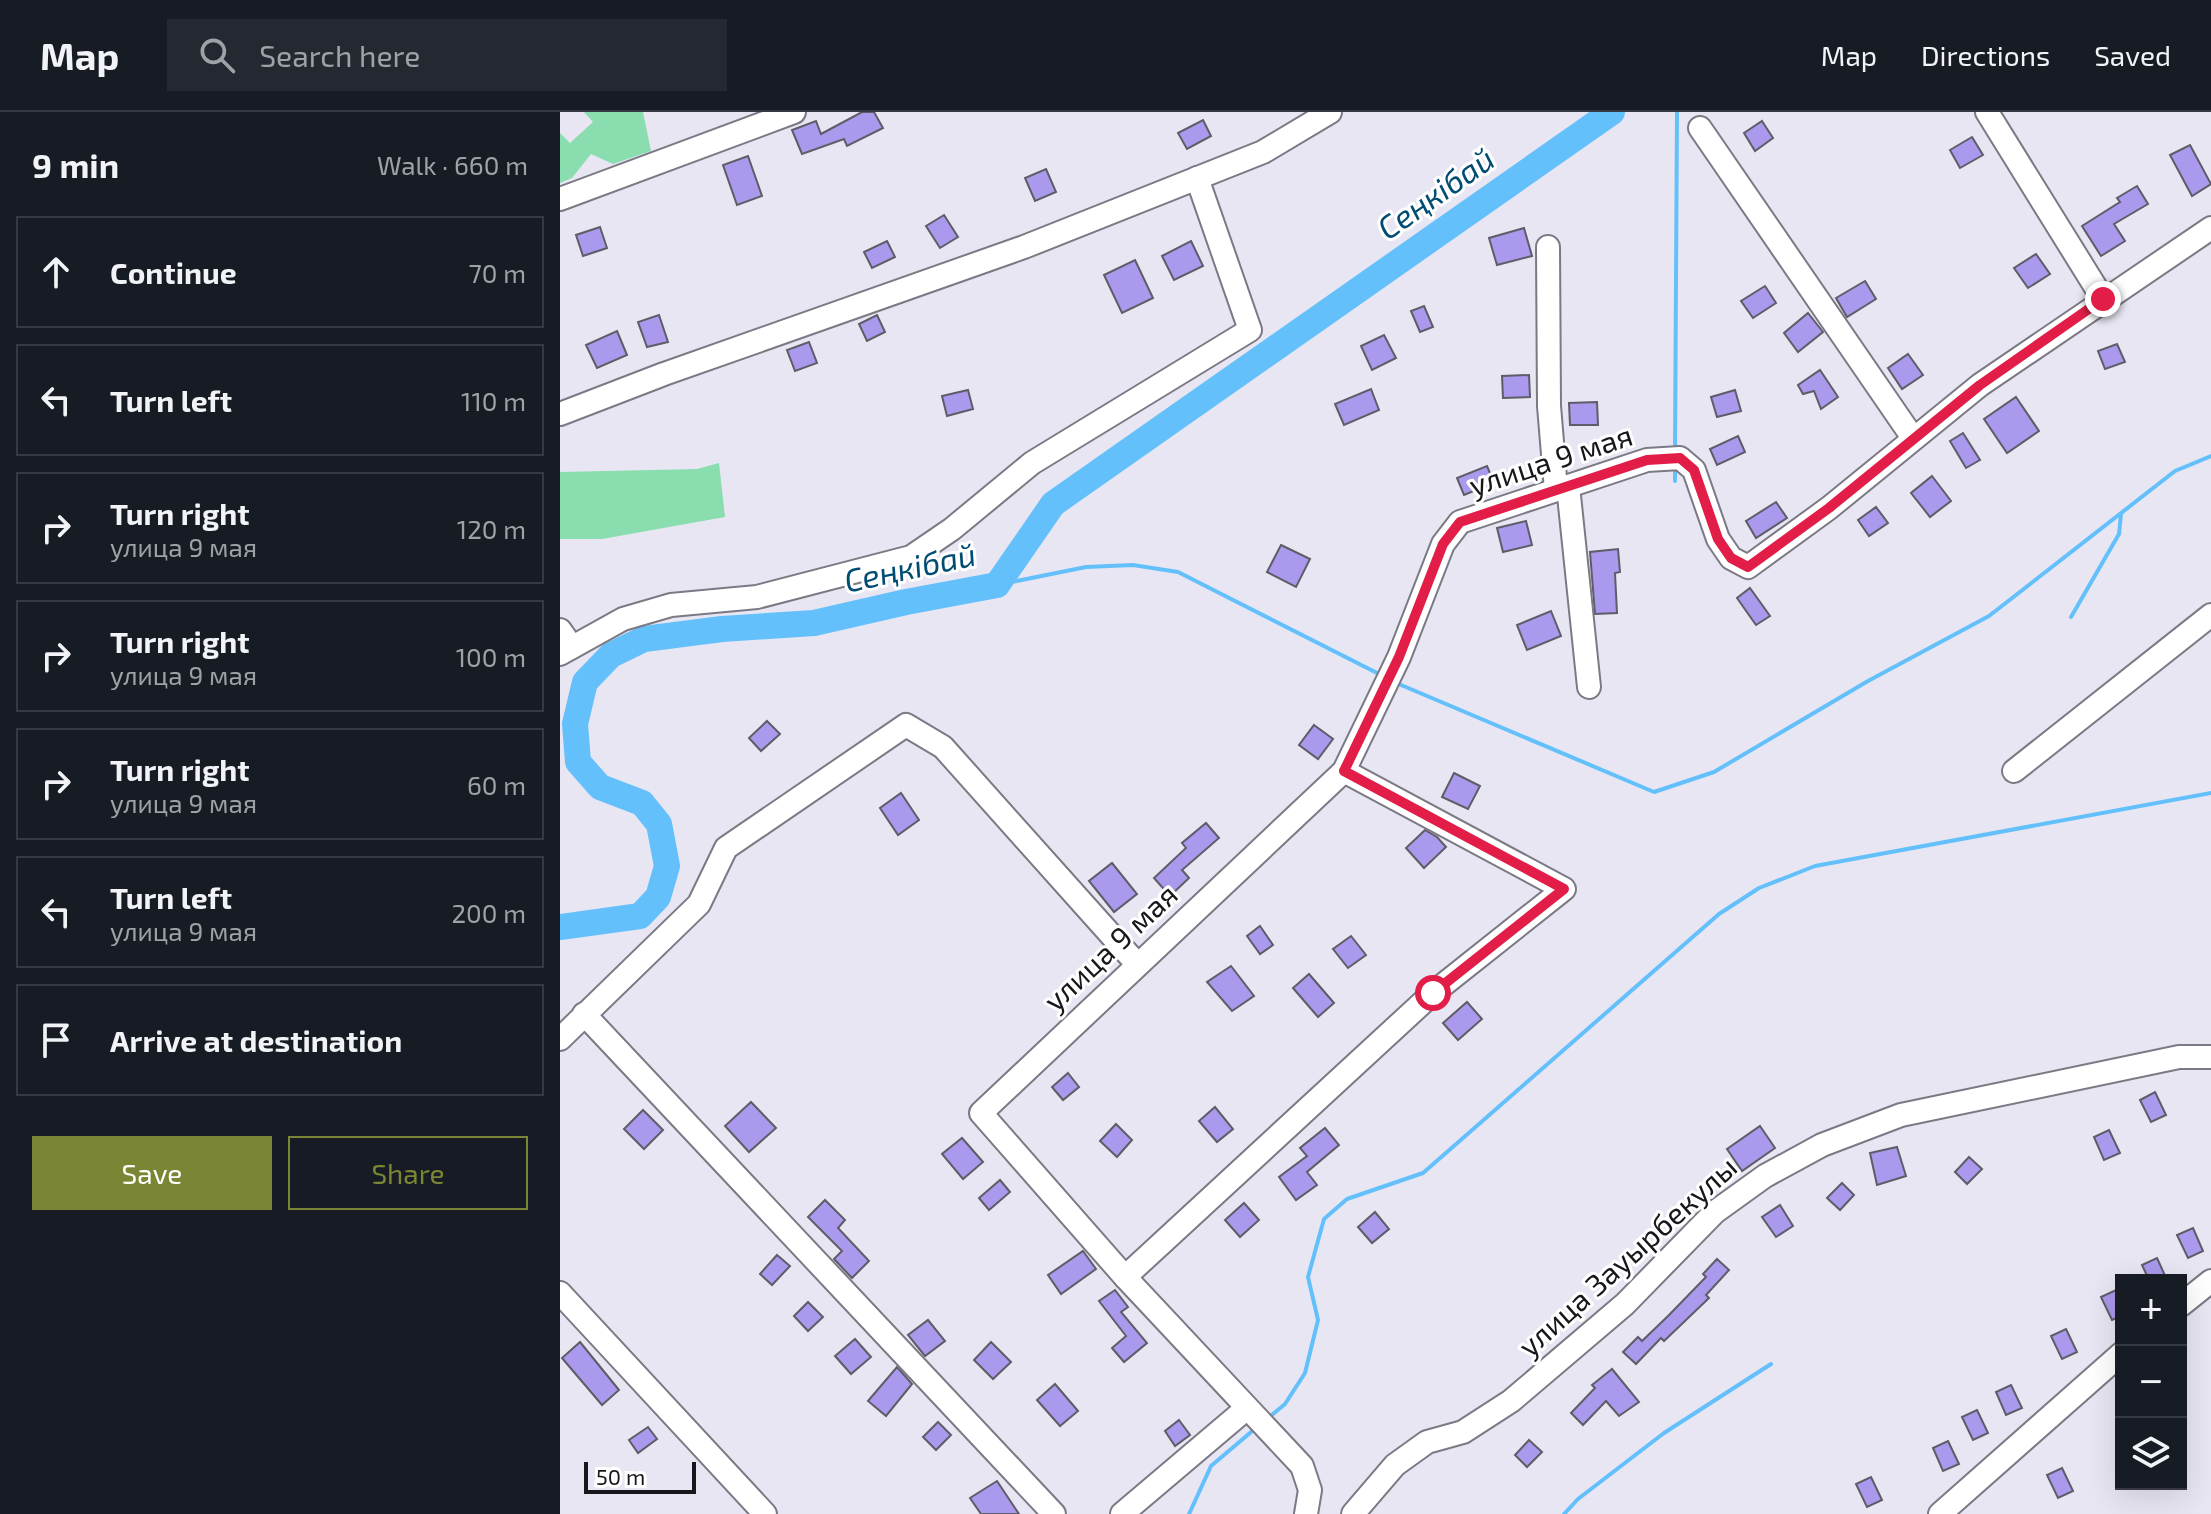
<!DOCTYPE html>
<html lang="en">
<head>
<meta charset="utf-8">
<style>
  :root { --surface:#171b24; --page:#242831; --text:#f1f3f6; --muted:#9ea1a6; --line:#363941; --accent:#7a8633 }
  body { margin:0; font-family:"Exo 2",sans-serif; background:var(--page); color:var(--text) }
  .controls { position:absolute; right:24px; bottom:24px; display:grid; overflow:hidden; border-radius:0px; box-shadow:0 8px 32px #0002 }
  .controls button { width:72px; height:72px; display:grid; place-items:center; padding:0; border:0; border-bottom:2px solid var(--line); background:var(--surface); color:var(--text); font:40px sans-serif }
  .scale { position:absolute; left:24px; bottom:20px; width:112px; box-sizing:border-box; padding-left:8px; border:4px solid #17161a; border-top:0; font-size:22px; line-height:28px; white-space:nowrap; color:#17161a; -webkit-text-stroke:6px #fff; paint-order:stroke }
  .stop { position:absolute; width:24px; height:24px; margin:-18px; border:6px solid #e11d48; border-radius:50%; background:#fff }
  .stop.end { background:#e11d48; border-color:#fff; box-shadow:0 2px 8px #0008 }
  .list { margin:0; padding:0; list-style:none }
  h2 { display:flex; justify-content:space-between; align-items:center; height:104px; margin:0; padding:0 32px; font-size:34px }
  h2 small { font-size:26px; font-weight:400; color:var(--muted) }
  .list li { display:grid; grid-template-columns:52px 1fr auto; gap:24px; align-items:center; box-sizing:border-box; height:112px; margin:0 16px 16px; padding:0 16px; border:2px solid var(--line); border-radius:0px }
  .list b { display:block; font-size:30px; white-space:nowrap }
  .list p { margin:0; font-size:26px; white-space:nowrap; color:var(--muted) }
  .list em { font-size:26px; font-style:normal; color:var(--muted) }
  .actions { display:flex; gap:16px; padding:24px 32px }
  .actions a { flex:1; padding:18px 0; border:2px solid var(--accent); border-radius:0px; text-align:center; font-size:28px; color:var(--accent) }
  .actions .main { background:var(--accent); color:#fff }
  .icon { flex:none; width:44px; height:44px; fill:none; stroke:currentColor; stroke-width:2; stroke-linecap:round; stroke-linejoin:round }
  .map { position:relative; flex:none; width:1651px; height:1402px; overflow:hidden }
  header { display:flex; align-items:center; gap:48px; box-sizing:border-box; height:112px; padding:0 40px; background:var(--surface); border-bottom:2px solid var(--line) }
  header strong { font-size:38px }
  nav { display:flex; gap:44px; margin-inline-start:auto; font-size:28px }
  .search { width:560px; height:72px; background:var(--page); display:flex; align-items:center; gap:20px; box-sizing:border-box; padding:0 28px; border-radius:0px; color:var(--muted); font-size:30px }
  main { display:flex }
  aside { flex:1; background:var(--surface) }
  .map>svg:first-child { display:block }
  .green { fill:#89ddaf }
  .lines { fill:none; stroke-linecap:round; stroke-linejoin:round }
  .stream { stroke:#64c0fb; stroke-width:4 }
  .river { stroke:#64c0fb; stroke-width:26 }
  .building { fill:#ab99ed; stroke:#5e5d67; stroke-width:2 }
  .minor-casing { stroke:#7b7984; stroke-width:26 }
  .minor { stroke:#fff; stroke-width:22 }
  .route { stroke:#e11d48; stroke-width:10 }
  .labels { text-anchor:middle; stroke-width:6; stroke-linejoin:round; paint-order:stroke }
  .street-label { font-size:30px; fill:#17161a; stroke:#fff }
  .water-label { font-size:32px; font-style:italic; fill:#004c72; stroke:#fff }
</style>
</head>
<body>
<header>
<strong>Map</strong>
<div class="search"><svg class="icon" aria-label="search" viewBox="0 0 24 24"><circle cx="10" cy="10" r="6"/><path d="M15 15l6 6"/></svg>Search here</div>
<nav><a>Map</a><a>Directions</a><a>Saved</a></nav>
</header>
<main>
<aside>
<h2>9 min<small>Walk · 660 m</small></h2>
<ul class="list">
<li><svg class="icon" aria-label="ahead" viewBox="0 0 24 24"><path d="M12 20V5M6 11l6-6 6 6"/></svg><div><b>Continue</b></div><em>70 m</em></li>
<li><svg class="icon" aria-label="left" viewBox="0 0 24 24"><path d="M17 20v-9H6M10 6l-5 5 5 5"/></svg><div><b>Turn left</b></div><em>110 m</em></li>
<li><svg class="icon" aria-label="right" viewBox="0 0 24 24"><path d="M7 20v-9h11M14 6l5 5-5 5"/></svg><div><b>Turn right</b><p>улица 9 мая</p></div><em>120 m</em></li>
<li><svg class="icon" aria-label="right" viewBox="0 0 24 24"><path d="M7 20v-9h11M14 6l5 5-5 5"/></svg><div><b>Turn right</b><p>улица 9 мая</p></div><em>100 m</em></li>
<li><svg class="icon" aria-label="right" viewBox="0 0 24 24"><path d="M7 20v-9h11M14 6l5 5-5 5"/></svg><div><b>Turn right</b><p>улица 9 мая</p></div><em>60 m</em></li>
<li><svg class="icon" aria-label="left" viewBox="0 0 24 24"><path d="M17 20v-9H6M10 6l-5 5 5 5"/></svg><div><b>Turn left</b><p>улица 9 мая</p></div><em>200 m</em></li>
<li><svg class="icon" aria-label="arrive" viewBox="0 0 24 24"><path d="M6 21V4h12l-3 4 3 4H6"/></svg><div><b>Arrive at destination</b></div></li>
</ul>
<div class="actions"><a class="main">Save</a><a>Share</a></div>
</aside>
<div class="map">
<svg width="1651" height="1402" viewBox="0 0 1651 1402">
  <rect width="100%" height="100%" fill="#e8e6f2"/>
  <!-- green -->
  <g class="green">
    <path d="M24 0H83L91 39 53 52 31 42 12 66 0 71V21L10 31 33 10Z"/>
    <path d="M159 351 165 405 42 427H0V360L137 357Z"/>
  </g>
  <g class="lines">
    <!-- stream -->
    <g class="stream">
      <path d="M1115 338 1117 0"/>
      <path d="M1115 369V354"/>
      <path d="M437 473 526 455 573 453 618 460 823 564"/>
      <path d="M1511 505 1559 422 1561 402"/>
      <path d="M834 570 1094 680 1154 660 1308 569 1429 504 1615 359 1651 344"/>
      <path d="M707 1307 725 1292 745 1261 758 1208 748 1165 764 1107 787 1087 863 1061 1159 802 1199 776 1255 754 1651 681"/>
      <path d="M629 1402 651 1354 697 1315"/>
      <path d="M1004 1402 1018 1387 1104 1321 1211 1252"/>
    </g>
    <!-- river -->
    <path class="river" d="M0 815 80 804 98 785 107 754 99 712 82 691 40 675 18 650 15 612 25 570 51 543 84 527 162 517 254 511 346 490 437 473 493 392 1052 0"/>
  </g>
  <!-- building -->
  <g class="building">
    <path d="M302 0H314L323 16 287 34 284 27 242 42 232 18 256 9 261 22Z"/>
    <path d="M643 8 651 24 627 37 618 21Z"/>
    <path d="M1202 9 1213 26 1195 39 1184 21Z"/>
    <path d="M1412 25 1423 43 1400 56 1390 38Z"/>
    <path d="M1630 33 1651 72 1632 84 1610 43Z"/>
    <path d="M188 44 202 84 177 93 163 53Z"/>
    <path d="M486 57 496 80 475 89 465 66Z"/>
    <path d="M1577 74 1588 92 1554 112 1565 129 1541 144 1522 114 1560 90 1557 86Z"/>
    <path d="M384 103 398 125 380 136 366 114Z"/>
    <path d="M40 115 47 136 23 144 16 123Z"/>
    <path d="M964 116 972 144 937 153 929 126Z"/>
    <path d="M327 129 335 145 312 156 304 140Z"/>
    <path d="M631 129 643 154 614 168 602 144Z"/>
    <path d="M1476 142 1490 162 1468 176 1454 156Z"/>
    <path d="M575 148 593 186 562 201 544 163Z"/>
    <path d="M1305 169 1316 187 1287 205 1276 186Z"/>
    <path d="M1205 174 1216 191 1193 206 1181 189Z"/>
    <path d="M864 194 873 215 860 220 851 199Z"/>
    <path d="M1248 201 1263 220 1238 240 1224 221Z"/>
    <path d="M99 203 108 230 87 235 78 210Z"/>
    <path d="M317 203 325 220 307 229 299 212Z"/>
    <path d="M57 219 67 243 37 256 26 233Z"/>
    <path d="M824 223 836 246 812 258 801 234Z"/>
    <path d="M249 230 257 251 235 259 227 238Z"/>
    <path d="M1557 232 1565 250 1545 257 1538 239Z"/>
    <path d="M1348 242 1363 263 1342 277 1328 256Z"/>
    <path d="M1260 258 1278 285 1261 297 1254 279 1243 282 1238 273Z"/>
    <path d="M969 263 970 285 943 286 942 264Z"/>
    <path d="M811 277 819 298 784 313 775 292Z"/>
    <path d="M408 278 413 297 387 304 382 284Z"/>
    <path d="M1175 278 1181 299 1157 305 1151 285Z"/>
    <path d="M1456 285 1479 319 1447 341 1424 307Z"/>
    <path d="M1037 290 1038 313H1010L1009 291Z"/>
    <path d="M1403 321 1420 348 1406 356 1390 329Z"/>
    <path d="M1178 324 1185 340 1157 353 1150 337Z"/>
    <path d="M927 354 934 371 904 383 897 366Z"/>
    <path d="M1372 364 1391 389 1370 405 1351 381Z"/>
    <path d="M1216 390 1227 406 1196 426 1186 409Z"/>
    <path d="M1316 395 1328 411 1309 424 1298 408Z"/>
    <path d="M966 409 972 433 943 440 937 416Z"/>
    <path d="M721 433 750 447 736 475 707 460Z"/>
    <path d="M1058 437 1060 460 1055 461 1057 501 1035 502 1030 440Z"/>
    <path d="M1190 476 1210 504 1196 513 1177 486Z"/>
    <path d="M991 499 1001 524 967 538 957 513Z"/>
    <path d="M207 609 220 622 201 639 189 626Z"/>
    <path d="M754 613 773 627 758 647 739 633Z"/>
    <path d="M894 661 920 674 908 697 882 685Z"/>
    <path d="M341 681 359 708 338 723 320 696Z"/>
    <path d="M646 711 659 726 622 758 629 766 610 784 594 766 626 736 622 731Z"/>
    <path d="M865 718 877 725 886 735 864 756 846 736Z"/>
    <path d="M552 751 577 782 554 800 529 769Z"/>
    <path d="M700 814 713 833 700 842 687 824Z"/>
    <path d="M791 824 806 843 788 856 773 837Z"/>
    <path d="M671 854 694 884 672 899 647 870Z"/>
    <path d="M749 862 774 891 758 905 733 876Z"/>
    <path d="M907 890 922 907 898 928 883 911Z"/>
    <path d="M508 961 519 975 503 988 492 975Z"/>
    <path d="M1595 980 1606 1003 1591 1010 1580 988Z"/>
    <path d="M191 990 216 1016 189 1040 165 1014Z"/>
    <path d="M655 995 673 1017 657 1030 639 1009Z"/>
    <path d="M83 998 103 1018 84 1037 64 1017Z"/>
    <path d="M556 1012 572 1028 557 1045 540 1029Z"/>
    <path d="M1200 1014 1215 1036 1182 1059 1167 1037Z"/>
    <path d="M765 1016 779 1033 747 1060 757 1073 736 1088 719 1065 747 1044 740 1036Z"/>
    <path d="M1549 1018 1560 1041 1544 1048 1534 1025Z"/>
    <path d="M402 1026 423 1050 403 1067 382 1042Z"/>
    <path d="M1337 1035 1346 1064 1317 1073 1310 1041Z"/>
    <path d="M1409 1045 1422 1057 1407 1072 1395 1060Z"/>
    <path d="M440 1068 450 1080 429 1098 419 1086Z"/>
    <path d="M1282 1071 1294 1083 1280 1098 1267 1086Z"/>
    <path d="M265 1088 285 1108 278 1116 309 1149 292 1166 274 1147 282 1139 248 1105Z"/>
    <path d="M684 1091 699 1108 680 1125 665 1108Z"/>
    <path d="M1220 1093 1233 1114 1216 1125 1202 1105Z"/>
    <path d="M815 1100 829 1117 812 1131 798 1115Z"/>
    <path d="M1633 1116 1643 1139 1628 1146 1617 1123Z"/>
    <path d="M523 1139 536 1157 501 1182 488 1163Z"/>
    <path d="M217 1143 230 1154 212 1173 200 1162Z"/>
    <path d="M1597 1146 1607 1168H1589L1582 1153Z"/>
    <path d="M1157 1147 1169 1158 1146 1183 1149 1186 1104 1229 1101 1226 1076 1252 1063 1240 1078 1225 1082 1229 1108 1204 1146 1165 1143 1162Z"/>
    <path d="M555 1178 568 1195 561 1200 587 1231 564 1250 552 1236 566 1224 539 1189Z"/>
    <path d="M1556 1178 1561 1188V1204L1552 1208 1541 1185Z"/>
    <path d="M248 1190 263 1205 248 1219 234 1204Z"/>
    <path d="M368 1208 385 1229 365 1244 348 1223Z"/>
    <path d="M1506 1217 1517 1240 1502 1247 1491 1224Z"/>
    <path d="M295 1227 311 1245 291 1262 275 1244Z"/>
    <path d="M20 1230 59 1278 42 1293 2 1246Z"/>
    <path d="M431 1230 451 1250 433 1267 414 1248Z"/>
    <path d="M337 1255 352 1272 326 1304 308 1289Z"/>
    <path d="M1052 1257 1079 1290 1059 1304 1046 1289 1023 1313 1011 1301 1035 1276 1032 1273Z"/>
    <path d="M495 1272 518 1299 500 1314 477 1288Z"/>
    <path d="M1451 1273 1462 1296 1446 1303 1436 1280Z"/>
    <path d="M1417 1298 1428 1321 1413 1328 1402 1305Z"/>
    <path d="M619 1308 630 1323 615 1334 605 1319Z"/>
    <path d="M378 1310 391 1323 376 1338 363 1325Z"/>
    <path d="M88 1315 97 1327 78 1341 69 1328Z"/>
    <path d="M969 1328 982 1340 967 1355 955 1343Z"/>
    <path d="M1388 1329 1399 1352 1383 1359 1373 1336Z"/>
    <path d="M1502 1356 1513 1379 1498 1386 1487 1363Z"/>
    <path d="M1311 1365 1322 1388 1307 1395 1296 1372Z"/>
    <path d="M437 1369 459 1402H421L410 1386Z"/>
  </g>
  <g class="lines">
    <defs>
      <g id="minor">
        <path d="M1427 0 1543 187"/>
        <path d="M1140 16 1353 326"/>
        <path d="M0 87 234 0"/>
        <path d="M988 135 989 294 996 378"/>
        <path d="M0 302 104 262 464 135 703 40 770 0"/>
        <path d="M1008 374 1029 575"/>
        <path d="M0 518 12 535"/>
        <path d="M0 542 63 507 111 493 197 485 351 445 392 417 472 351 690 218 637 66"/>
        <path d="M1454 659 1651 503"/>
        <path d="M24 902 494 1402"/>
        <path d="M0 927 139 792 166 736 346 613 383 635 577 852"/>
        <path d="M565 1165 873 881 1004 777 784 659"/>
        <path d="M0 1181 205 1402"/>
        <path d="M1621 1193 1651 1169"/>
        <path d="M562 1402 687 1296"/>
        <path d="M746 1402 750 1378 742 1354 565 1165 421 1001 784 659 839 545 883 432 900 410 1087 348 1120 346 1134 358 1158 427 1171 446 1188 455 1269 396 1420 273 1651 116"/>
        <path d="M793 1402 835 1353 867 1330 903 1320 951 1289 1065 1192 1155 1100 1205 1064 1262 1033 1341 1003 1619 945H1651"/>
        <path d="M1380 1402 1561 1242"/>
      </g>
    </defs>
    <!-- minor casing -->
    <use href="#minor" class="minor-casing"/>
    <!-- minor -->
    <use href="#minor" class="minor"/>
  </g>
  <g class="lines">
    <!-- route -->
    <path class="route" d="M873 881 1004 777 784 659 839 545 883 432 900 410 1087 348 1120 346 1134 358 1158 427 1171 446 1188 455 1269 396 1420 273 1543 187"/>
  </g>
  <g class="labels">
    <!-- street labels -->
    <g class="street-label">
      <text transform="translate(991 349) rotate(-18)" y="10">улица 9 мая</text>
      <text transform="translate(551 836) rotate(-43)" y="10">улица 9 мая</text>
      <text transform="translate(1068 1145) rotate(-42)" y="10">улица Зауырбекулы</text>
    </g>
    <!-- water labels -->
    <g class="water-label">
      <text transform="translate(876 82) rotate(-35)" y="11">Сеңкібай</text>
      <text transform="translate(350 456) rotate(-12)" y="11">Сеңкібай</text>
    </g>
  </g>
</svg>
<div class="controls">
<button>+</button>
<button>−</button>
<button><svg class="icon" aria-label="layers" viewBox="0 0 24 24"><path d="M12 4l9 5-9 5-9-5zM3 14l9 5 9-5"/></svg></button>
</div>
<div class="scale">50 m</div>
<div class="stop" style="left:873px;top:881px"></div>
<div class="stop end" style="left:1543px;top:187px"></div>
</div>
</main>
</body>
</html>
